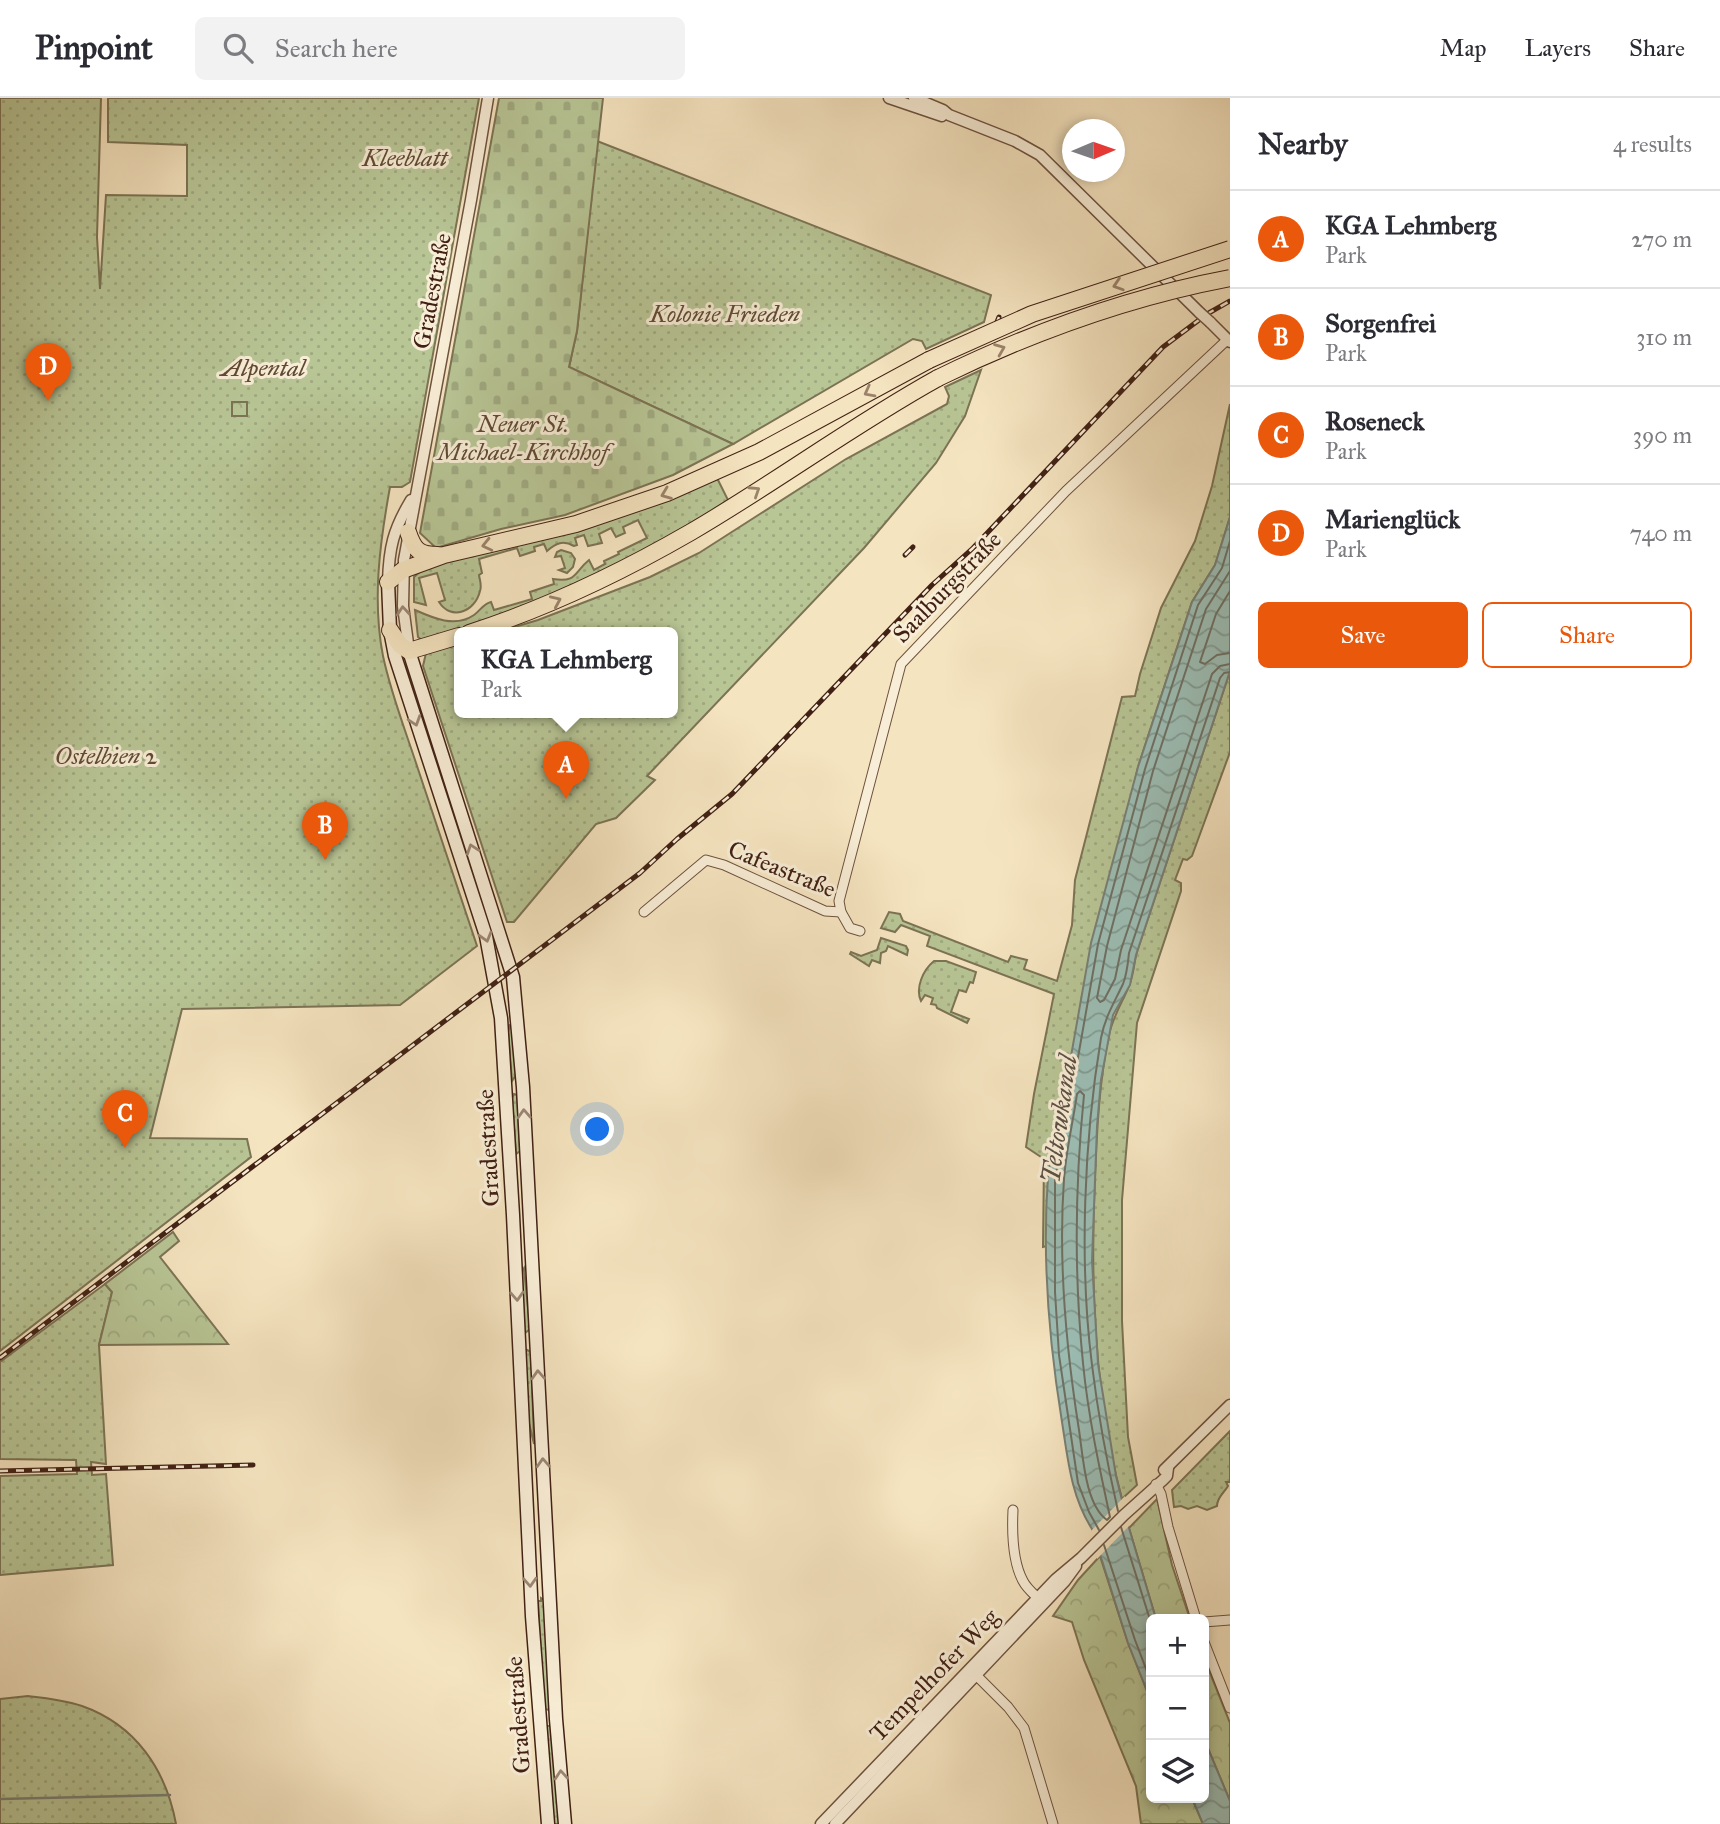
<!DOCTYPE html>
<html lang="en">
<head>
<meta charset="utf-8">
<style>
  :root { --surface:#fff; --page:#f2f2f3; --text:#2b2b33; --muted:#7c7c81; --line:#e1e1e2; --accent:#ea580c }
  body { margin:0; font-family:"IM FELL Great Primer",serif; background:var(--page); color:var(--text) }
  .controls { position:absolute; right:21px; bottom:21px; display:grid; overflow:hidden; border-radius:10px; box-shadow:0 4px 10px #0003 }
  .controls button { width:63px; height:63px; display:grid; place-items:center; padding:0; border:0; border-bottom:2px solid var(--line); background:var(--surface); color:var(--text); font:35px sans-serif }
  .compass { position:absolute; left:1062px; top:21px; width:63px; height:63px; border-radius:50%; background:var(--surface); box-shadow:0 4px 10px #0003; rotate:88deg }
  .you { position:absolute; left:598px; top:1032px; width:24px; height:24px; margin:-18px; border:5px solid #fff; border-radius:50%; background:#1a73e8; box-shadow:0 0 0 10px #1a73e833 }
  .badge { display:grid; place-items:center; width:46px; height:46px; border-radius:50%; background:var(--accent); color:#fff; font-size:23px; font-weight:700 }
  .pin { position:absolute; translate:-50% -58px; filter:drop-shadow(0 2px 4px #0008) }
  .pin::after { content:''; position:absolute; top:37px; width:24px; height:21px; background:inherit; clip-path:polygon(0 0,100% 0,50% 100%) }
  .popup { position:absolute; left:454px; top:529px; width:224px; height:91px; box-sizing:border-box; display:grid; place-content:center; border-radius:10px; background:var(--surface); filter:drop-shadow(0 2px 5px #0005); font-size:23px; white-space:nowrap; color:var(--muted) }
  .popup b { font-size:26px; color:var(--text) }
  .popup::after { content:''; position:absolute; left:50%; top:100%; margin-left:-14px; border:14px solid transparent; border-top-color:var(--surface) }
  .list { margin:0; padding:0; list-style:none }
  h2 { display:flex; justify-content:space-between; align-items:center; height:91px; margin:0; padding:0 28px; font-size:30px }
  h2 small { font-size:23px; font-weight:400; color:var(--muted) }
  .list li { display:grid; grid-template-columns:46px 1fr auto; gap:21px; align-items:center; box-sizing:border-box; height:98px; padding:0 28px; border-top:2px solid var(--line) }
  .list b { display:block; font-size:26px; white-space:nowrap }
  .list p { margin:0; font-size:23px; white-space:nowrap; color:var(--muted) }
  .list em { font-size:23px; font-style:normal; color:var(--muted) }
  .actions { display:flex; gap:14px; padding:21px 28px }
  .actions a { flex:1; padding:16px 0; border:2px solid var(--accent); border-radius:10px; text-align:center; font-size:24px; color:var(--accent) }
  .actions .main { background:var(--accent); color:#fff }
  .icon { flex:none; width:38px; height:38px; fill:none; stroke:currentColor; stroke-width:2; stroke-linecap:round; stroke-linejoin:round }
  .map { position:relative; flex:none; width:1230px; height:1726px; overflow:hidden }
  header { display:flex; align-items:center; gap:42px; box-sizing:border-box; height:98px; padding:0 35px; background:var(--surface); border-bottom:2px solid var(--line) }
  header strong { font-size:33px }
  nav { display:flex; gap:38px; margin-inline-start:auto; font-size:24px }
  .search { width:490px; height:63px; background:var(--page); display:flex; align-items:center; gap:18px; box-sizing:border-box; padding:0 24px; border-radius:10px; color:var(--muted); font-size:26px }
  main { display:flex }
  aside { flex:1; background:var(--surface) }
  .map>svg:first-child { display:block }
  .grass { fill:url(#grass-dots); stroke:#7c7354; stroke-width:2 }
  .forest { fill:url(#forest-crowns); stroke:#7c7354; stroke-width:2 }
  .cemetery { fill:url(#cemetery-stones); stroke:#7c7354; stroke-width:2 }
  .water { fill:url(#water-waves); stroke:#787f75; stroke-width:2 }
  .pier { fill:#f5e4c0 }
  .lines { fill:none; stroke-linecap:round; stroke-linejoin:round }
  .shore { stroke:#6e7064; stroke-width:2 }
  .stream { stroke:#787f75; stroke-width:2.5 }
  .minor-casing { stroke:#6e523f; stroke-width:11 }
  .tertiary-casing { stroke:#6e523f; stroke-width:13 }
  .secondary-casing { stroke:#412114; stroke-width:15 }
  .motorway-casing { stroke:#412114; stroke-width:18 }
  .minor { stroke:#f8edd6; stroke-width:9 }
  .tertiary { stroke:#f8edd6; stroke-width:10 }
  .secondary { stroke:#f8edd6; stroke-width:12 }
  .motorway { stroke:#f5e4c0; stroke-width:16 }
  .rail-casing { stroke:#412114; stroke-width:5 }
  .rail { stroke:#f8edd6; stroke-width:2.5; stroke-dasharray:8; stroke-linecap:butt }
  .tertiary-bridge-casing { stroke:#6e523f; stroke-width:13; stroke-linecap:butt }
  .motorway-bridge-casing { stroke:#412114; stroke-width:18; stroke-linecap:butt }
  .tertiary-bridge { stroke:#f8edd6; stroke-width:10 }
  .motorway-bridge { stroke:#f5e4c0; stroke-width:16 }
  .oneway { stroke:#9b826a }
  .oneway2 { stroke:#9c8775 }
  .labels { text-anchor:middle; stroke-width:6; stroke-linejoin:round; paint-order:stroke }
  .park-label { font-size:24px; font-style:italic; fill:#5f4a34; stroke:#f8edd6 }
  .street-label { font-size:24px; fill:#412114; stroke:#f8edd6 }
  .water-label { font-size:26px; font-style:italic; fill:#5c5044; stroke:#f8edd6 }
</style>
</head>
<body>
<header>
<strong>Pinpoint</strong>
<div class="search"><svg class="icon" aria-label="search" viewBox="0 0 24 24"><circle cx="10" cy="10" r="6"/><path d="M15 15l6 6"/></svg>Search here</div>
<nav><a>Map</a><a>Layers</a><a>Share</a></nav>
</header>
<main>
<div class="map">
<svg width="1230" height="1726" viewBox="0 0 1230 1726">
  <defs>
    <pattern id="grass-dots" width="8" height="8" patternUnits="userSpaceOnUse" patternTransform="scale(1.75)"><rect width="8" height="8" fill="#b8c595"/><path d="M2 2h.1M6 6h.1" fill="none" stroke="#9fa980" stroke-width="1.8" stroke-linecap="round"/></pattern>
    <pattern id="forest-crowns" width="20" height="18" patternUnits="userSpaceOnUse" patternTransform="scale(1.75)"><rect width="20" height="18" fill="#b8c595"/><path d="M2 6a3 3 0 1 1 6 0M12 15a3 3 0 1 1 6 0" fill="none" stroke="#9fa980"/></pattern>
    <pattern id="cemetery-stones" width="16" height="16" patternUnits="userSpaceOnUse" patternTransform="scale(1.75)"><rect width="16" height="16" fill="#b8c595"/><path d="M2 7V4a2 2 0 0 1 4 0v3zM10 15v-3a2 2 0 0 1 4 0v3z" fill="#9fa980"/></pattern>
    <pattern id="water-waves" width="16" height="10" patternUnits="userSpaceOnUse" patternTransform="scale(1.75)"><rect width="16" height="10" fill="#9cbeb5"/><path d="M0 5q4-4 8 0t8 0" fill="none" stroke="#819a92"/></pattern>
  </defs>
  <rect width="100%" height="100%" fill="#f5e4c0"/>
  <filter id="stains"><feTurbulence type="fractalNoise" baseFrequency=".00286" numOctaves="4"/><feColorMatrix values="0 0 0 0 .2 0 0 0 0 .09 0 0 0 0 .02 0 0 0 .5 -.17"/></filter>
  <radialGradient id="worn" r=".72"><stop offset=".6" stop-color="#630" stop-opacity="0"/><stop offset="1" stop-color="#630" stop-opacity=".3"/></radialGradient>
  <!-- grass -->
  <g class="grass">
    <path d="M0 0H101L97 139 100 191 106 97 187 98V47L108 44V0H479L410 384 402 389H390C380 444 372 502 383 558 391 596 406 634 418 671 438 730 457 789 477 848L400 907 182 911 150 1040 247 1041 251 1059 0 1253Z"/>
    <path d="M597 43 991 197 984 224 926 251 922 243 913 241 733 346 569 269 577 233Z"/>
    <path d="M981 272 965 318 936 365 864 450 647 678 655 682 616 720 596 726 514 824H507L423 568 426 555 459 545V615H673V535H495L538 522 650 479 699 455 846 361 947 306 949 298 945 289Z"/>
    <path d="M1230 306V419L1215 467 1192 504 1138 669 1070 964 1066 968 1050 1068 1047 1148 1043 1149 1044 1061 1026 1049 1034 996 1054 896 927 848 930 838 901 827 895 834 881 830 889 814 900 816 903 823 1008 864 1011 858 1027 862 1024 871 1057 883 1072 827 1075 782 1122 599 1135 598 1140 576 1161 510 1195 443 1212 388Z"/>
    <path d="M717 380 729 404 656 448 501 520 423 543 418 539 415 512C433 520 455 530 474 517 481 512 483 506 491 504L494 512 532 501 530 494 554 486 553 481C577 485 574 474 589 462L594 472 605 466 604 463 619 456 618 454 647 440 638 422 623 429 625 435 616 439 611 430 599 436 602 445 588 448 584 437 575 440 577 447 574 448C563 442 556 445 547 453L544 446 534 449 535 453 520 458 517 450 479 461 482 475 479 477C480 483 482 488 480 493 475 514 451 523 439 504L445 502 437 475 419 480 426 507 414 504V479L424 470Z"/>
    <path d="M561 452 571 455 575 461 573 469 567 475 559 472 565 470 561 458 555 459 557 454Z"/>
    <path d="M406 567 493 831V836L403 568Z"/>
    <path d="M1230 573V654L1192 758 1187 762 1183 761 1175 782 1181 785V793L1137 925 1122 1102V1223L1128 1339 1137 1387 1122 1401C1094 1298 1090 1186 1095 1079 1097 1032 1099 984 1109 937 1113 918 1122 905 1129 888 1133 879 1134 867 1136 857Z"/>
    <path d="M881 840 906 848 908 852 907 857 888 848 886 853 881 855 880 865 872 862 869 868 850 856 851 854 861 858 877 852Z"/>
    <path d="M934 863H946L976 874 973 885 970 884 966 894 959 892 951 914 969 921 967 925 937 910 936 907 931 906 933 900 925 897 921 903C915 890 923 872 934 863Z"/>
    <path d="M510 927H512L516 977 512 983 508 934Z"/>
    <path d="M514 996 517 997 520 1053 516 1056 512 1000Z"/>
    <path d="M524 1170 530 1231 525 1235 521 1175Z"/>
    <path d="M105 1186 112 1194 99 1247 106 1366 91 1364 92 1377 106 1376 113 1467 0 1477V1378L77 1376 76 1362 0 1361V1264Z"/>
    <path d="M525 1251 531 1254 534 1346 528 1321Z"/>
    <path d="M1230 1333V1384H1226L1228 1388C1224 1395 1217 1399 1217 1408L1207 1412 1197 1408 1188 1411 1181 1408 1174 1409 1172 1392Z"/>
    <path d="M541 1500 544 1502 550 1612 544 1611 538 1503H541Z"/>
    <path d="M28 1598C46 1600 65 1602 82 1608 136 1627 166 1672 176 1726H0V1601Z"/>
    <path d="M545 1628H551L560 1726H554Z"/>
  </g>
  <!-- forest -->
  <g class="forest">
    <rect x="232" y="304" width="15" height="14"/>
    <path d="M173 1134 179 1143 160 1159 228 1246 99 1247 112 1194 105 1186Z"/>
    <path d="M1157 1401 1172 1467 1190 1521H1156L1129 1430Z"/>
    <path d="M1100 1458 1128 1545 1151 1603V1700H1192L1203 1726H1141L1136 1688 1084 1562 1072 1524 1053 1518 1078 1482Z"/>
    <path d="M1204 1560 1230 1625V1703L1204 1641Z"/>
  </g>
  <!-- cemetery -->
  <path class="cemetery" d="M499 0H603L577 233 569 269 733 346 673 377 565 417 501 431 436 450 420 435Z"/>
  <!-- water -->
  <g class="water">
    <path d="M1230 419V573L1136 857 1130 887 1113 917 1101 982 1097 1028 1092 1163 1098 1266 1116 1378 1129 1430 1156 1521H1151V1603L1128 1545 1092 1431C1071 1398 1068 1362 1062 1324 1049 1244 1042 1160 1048 1079 1052 1042 1060 1005 1066 968L1070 964 1091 845 1138 669 1192 504 1215 467Z"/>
    <path d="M1204 1641 1230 1703V1726H1203L1192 1700H1204Z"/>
  </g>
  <!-- pier -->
  <path class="pier" d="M1125 1398 1131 1426 1097 1461 1089 1435Z"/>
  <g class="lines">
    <!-- shore -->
    <g class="shore">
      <path d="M1230 473 1206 511 1153 673 1107 848 1097 900 1100 904 1104 902 1115 881 1121 852 1212 576 1220 568 1230 566"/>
      <path d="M1230 493 1216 516 1200 564 1205 566 1217 557 1230 555"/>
      <path d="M1080 993 1084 997C1075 1086 1074 1176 1083 1265 1088 1317 1099 1368 1110 1419L1107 1422C1085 1406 1083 1358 1079 1332 1066 1250 1058 1165 1064 1081 1066 1053 1073 1024 1077 996Z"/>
      <path d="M1118 1413C1107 1365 1098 1316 1092 1267 1079 1165 1084 1041 1101 940 1105 919 1114 905 1123 886 1127 876 1128 865 1129 855L1220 580 1224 575 1230 574"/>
      <path d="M1121 1429 1151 1525"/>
      <path d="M1099 1432 1089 1414 1078 1385 1059 1257 1055 1194V1082L1072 973 1077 965 1098 846 1145 671 1198 507 1222 470 1230 443"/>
      <path d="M1104 1447 1135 1542 1151 1584"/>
    </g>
    <!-- stream -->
    <path class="stream" d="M0 1701 170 1697"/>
    <defs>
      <g id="minor">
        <path d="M644 814 706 762 724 767 825 813 841 814"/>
        <path d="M860 833 850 830 841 814 839 803 901 566 1066 393 1227 242"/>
        <path d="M1156 1386 1161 1396 1168 1429 1196 1521"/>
        <path d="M1013 1412C1012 1433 1012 1463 1023 1483 1027 1491 1035 1497 1041 1503"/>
        <path d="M1204 1524 1230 1522"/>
        <path d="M1204 1544 1230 1610"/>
        <path d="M973 1574 1008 1609 1024 1630 1053 1726"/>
      </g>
      <g id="tertiary">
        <path d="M889 0 942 18"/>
        <path d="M914 0 943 12 949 17 1015 43 1040 57 1200 215"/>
        <path d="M1210 224 1230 244"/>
        <path d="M388 484C389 450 393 432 411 402"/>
        <path d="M409 553 403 508 404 462 471 102 488 0"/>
        <path d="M1164 1372 1230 1307"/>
        <path d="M821 1726 1056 1481 1081 1460 1124 1417 1163 1382 1167 1378 1168 1370"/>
        <path d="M835 1726 1065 1483 1076 1468"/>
      </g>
      <g id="secondary">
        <path d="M388 484 390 532 395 558 486 838 501 920 513 1117 532 1518 548 1726"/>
        <path d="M409 553 513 879 523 989 556 1621 565 1726"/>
      </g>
      <g id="motorway">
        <path d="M408 434C414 452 419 457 438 457"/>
        <path d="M388 484 403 472 444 457 576 426 667 395 759 354 929 262"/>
        <path d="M390 532 400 547 409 553 459 538"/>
        <path d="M469 535C547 510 620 475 691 434 775 385 853 327 938 280"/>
      </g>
    </defs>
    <!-- minor casing -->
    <use href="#minor" class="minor-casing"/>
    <!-- tertiary casing -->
    <use href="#tertiary" class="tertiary-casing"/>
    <!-- secondary casing -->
    <use href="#secondary" class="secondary-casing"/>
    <!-- motorway casing -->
    <use href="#motorway" class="motorway-casing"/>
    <!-- minor -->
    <use href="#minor" class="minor"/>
    <!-- tertiary -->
    <use href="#tertiary" class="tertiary"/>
    <!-- secondary -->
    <use href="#secondary" class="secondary"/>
    <!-- motorway -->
    <use href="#motorway" class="motorway"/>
    <defs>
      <g id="rail">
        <path d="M997 224 999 219"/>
        <path d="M905 457 913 449"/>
        <path d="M0 1260 640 775 677 741 732 696 932 487 973 450 1163 249 1207 216 1230 203"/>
        <path d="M0 1373 253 1367"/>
      </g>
    </defs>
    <!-- rail casing -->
    <use href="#rail" class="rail-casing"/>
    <!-- rail -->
    <use href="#rail" class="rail"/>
    <defs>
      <path id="tertiary-bridge" d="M1200 215 1210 224"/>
      <g id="motorway-bridge">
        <path d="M929 262 1032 216 1230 151"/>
        <path d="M938 280C1030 235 1129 199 1230 180"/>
      </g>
    </defs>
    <!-- tertiary-bridge casing -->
    <use href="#tertiary-bridge" class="tertiary-bridge-casing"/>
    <!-- motorway-bridge casing -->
    <use href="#motorway-bridge" class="motorway-bridge-casing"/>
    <!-- tertiary-bridge -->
    <use href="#tertiary-bridge" class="tertiary-bridge"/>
    <!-- motorway-bridge -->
    <use href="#motorway-bridge" class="motorway-bridge"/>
  </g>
  <!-- one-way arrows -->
  <defs><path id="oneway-chevron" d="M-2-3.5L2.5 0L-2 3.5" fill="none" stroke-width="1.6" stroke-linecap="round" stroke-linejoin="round" transform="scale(1.75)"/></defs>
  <g class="oneway">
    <use href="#oneway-chevron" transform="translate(1118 187) rotate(162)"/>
    <use href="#oneway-chevron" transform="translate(1000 251) rotate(-22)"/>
    <use href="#oneway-chevron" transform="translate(869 294) rotate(152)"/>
    <use href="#oneway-chevron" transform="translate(755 393) rotate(-33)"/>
    <use href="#oneway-chevron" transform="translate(666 396) rotate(159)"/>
    <use href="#oneway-chevron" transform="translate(487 447) rotate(167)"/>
    <use href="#oneway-chevron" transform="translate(556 503) rotate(-24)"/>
  </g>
  <g class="oneway2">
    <use href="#oneway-chevron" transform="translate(403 513) rotate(-95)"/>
    <use href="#oneway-chevron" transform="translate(415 623) rotate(72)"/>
    <use href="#oneway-chevron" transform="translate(472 751) rotate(-109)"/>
    <use href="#oneway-chevron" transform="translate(486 839) rotate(74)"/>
    <use href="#oneway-chevron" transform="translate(524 1016) rotate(-93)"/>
    <use href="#oneway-chevron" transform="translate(517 1198) rotate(87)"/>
    <use href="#oneway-chevron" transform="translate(538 1277) rotate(-93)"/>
    <use href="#oneway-chevron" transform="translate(543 1365) rotate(-93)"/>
    <use href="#oneway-chevron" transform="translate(530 1484) rotate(87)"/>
    <use href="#oneway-chevron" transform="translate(561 1677) rotate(-95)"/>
  </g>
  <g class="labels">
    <!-- park labels -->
    <g class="park-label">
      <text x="405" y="68">Kleeblatt</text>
      <text x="725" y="224">Kolonie Frieden</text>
      <text x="263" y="278">Alpental</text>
      <text x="523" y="334">Neuer St.<tspan x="523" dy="28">Michael-Kirchhof</tspan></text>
      <text x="106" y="666">Ostelbien 2</text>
    </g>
    <!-- street labels -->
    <g class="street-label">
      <text transform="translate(432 193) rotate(-79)" y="8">Gradestraße</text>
      <text transform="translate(947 489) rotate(-46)" y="8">Saalburgstraße</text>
      <text transform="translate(782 771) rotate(22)" y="8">Cafeastraße</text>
      <text transform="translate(488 1050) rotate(-93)" y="8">Gradestraße</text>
      <text transform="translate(934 1577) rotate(-46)" y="8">Tempelhofer Weg</text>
      <text transform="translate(518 1617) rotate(-94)" y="8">Gradestraße</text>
    </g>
    <!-- water labels -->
    <g class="water-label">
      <text transform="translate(1059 1021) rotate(-82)" y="9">Teltowkanal</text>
    </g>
  </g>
  <rect width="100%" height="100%" filter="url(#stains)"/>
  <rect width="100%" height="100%" fill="url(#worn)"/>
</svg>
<div class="controls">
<button>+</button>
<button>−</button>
<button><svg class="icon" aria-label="layers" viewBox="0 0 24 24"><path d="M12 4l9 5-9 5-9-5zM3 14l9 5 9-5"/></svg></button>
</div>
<svg class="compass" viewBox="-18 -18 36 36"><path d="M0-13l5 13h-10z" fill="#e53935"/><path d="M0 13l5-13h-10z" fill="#7c7c81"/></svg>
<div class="you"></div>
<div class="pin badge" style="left:566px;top:701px">A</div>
<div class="popup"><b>KGA Lehmberg</b>Park</div>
<div class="pin badge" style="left:325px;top:762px">B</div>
<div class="pin badge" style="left:125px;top:1050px">C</div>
<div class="pin badge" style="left:48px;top:303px">D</div>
</div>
<aside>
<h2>Nearby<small>4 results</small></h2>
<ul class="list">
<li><span class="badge">A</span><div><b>KGA Lehmberg</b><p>Park</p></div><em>270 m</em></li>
<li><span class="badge">B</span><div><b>Sorgenfrei</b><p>Park</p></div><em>310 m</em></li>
<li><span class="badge">C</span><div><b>Roseneck</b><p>Park</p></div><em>390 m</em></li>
<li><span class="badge">D</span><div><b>Marienglück</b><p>Park</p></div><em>740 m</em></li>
</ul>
<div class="actions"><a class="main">Save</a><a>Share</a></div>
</aside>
</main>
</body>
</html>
